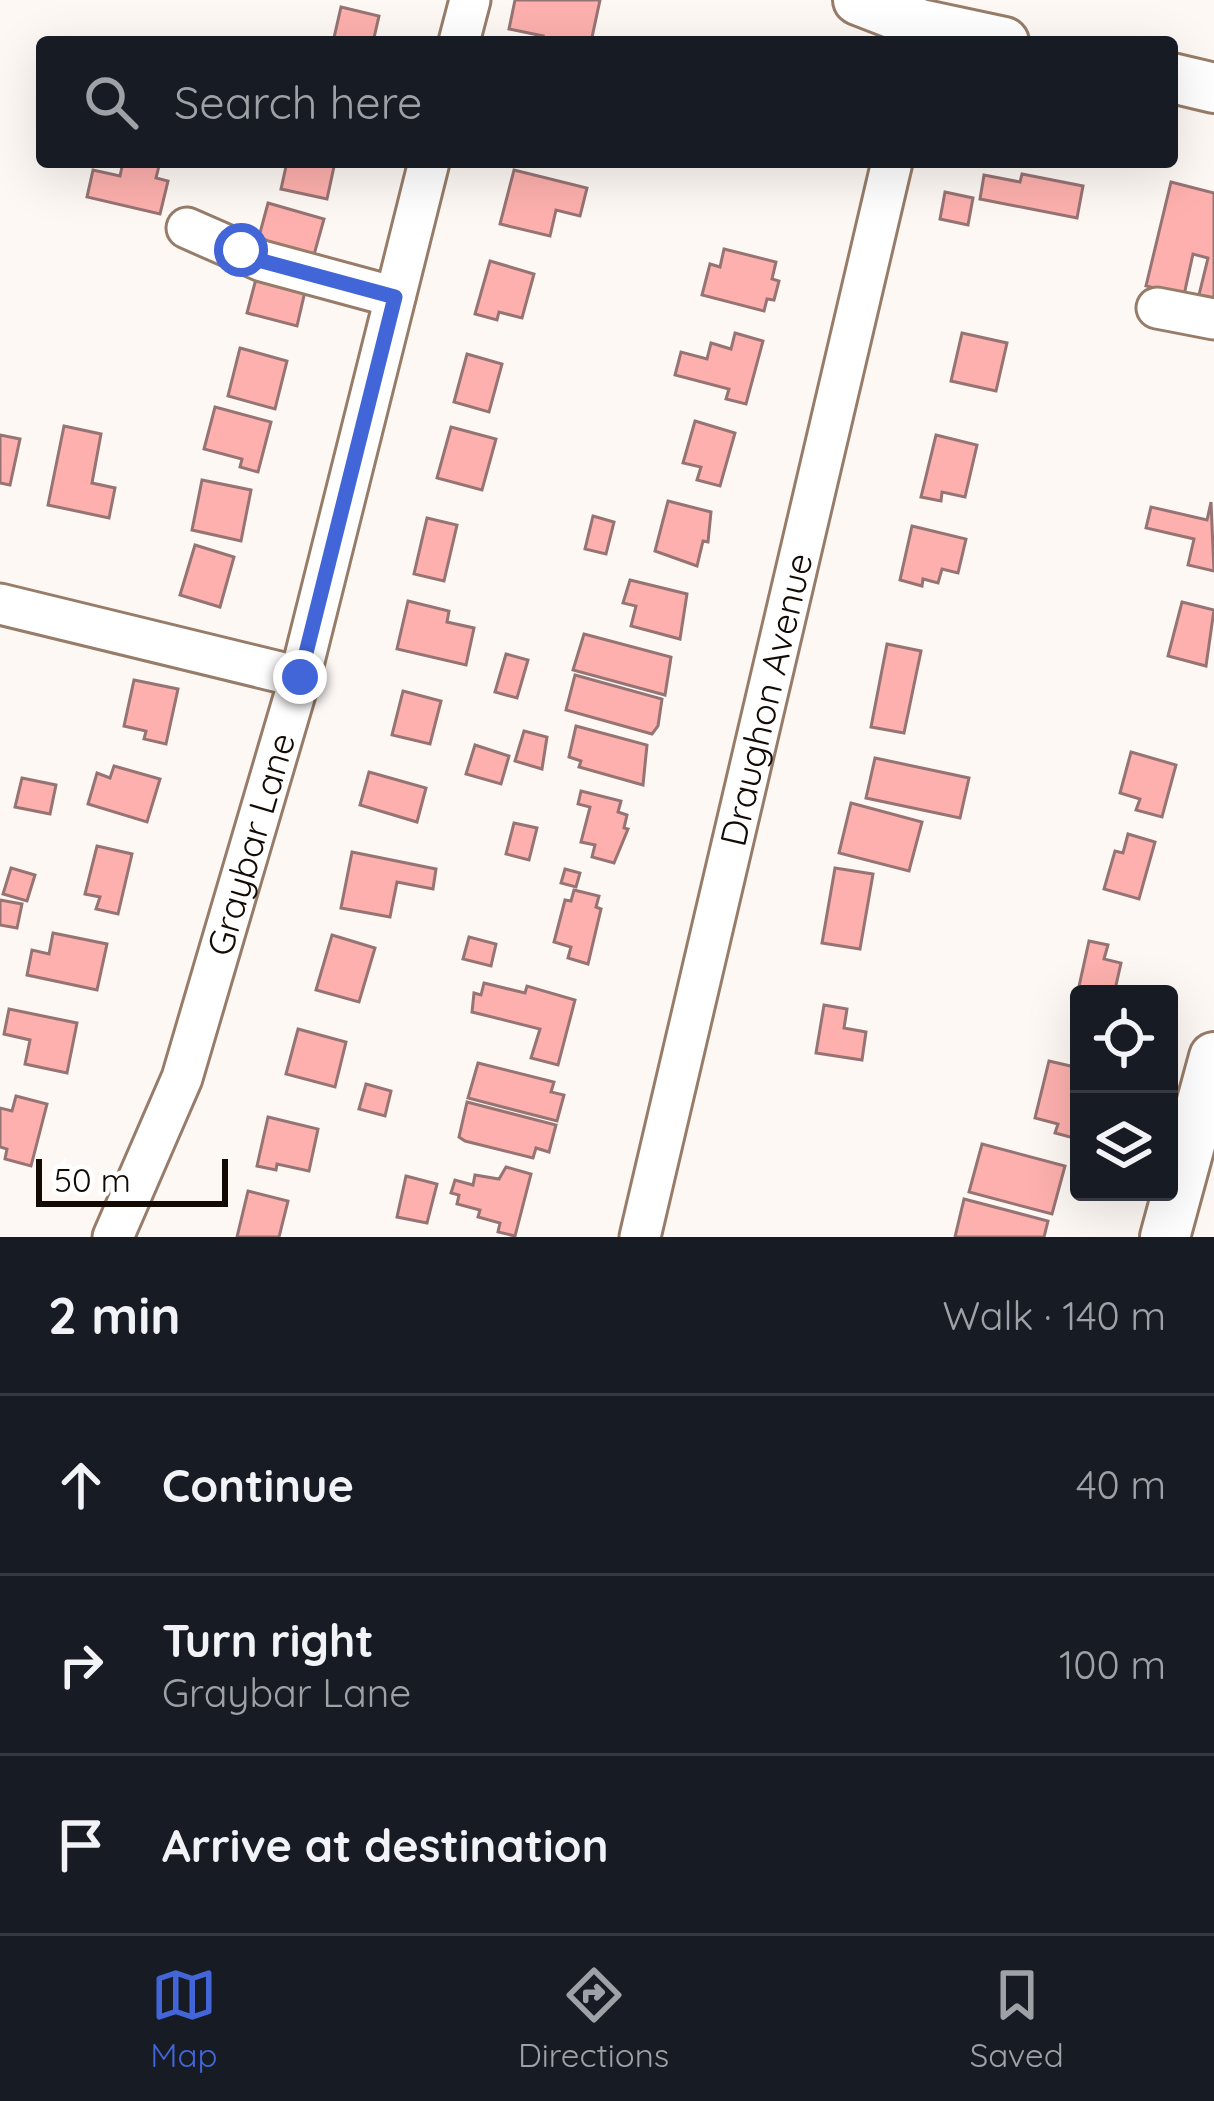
<!DOCTYPE html>
<html lang="en">
<head>
<meta charset="utf-8">
<style>
  :root { --surface:#171b24; --page:#20242c; --text:#f1f3f6; --muted:#9ea1a6; --line:#363941; --accent:#4265d7 }
  body { margin:0; font-family:Quicksand,sans-serif; background:var(--page); color:var(--text) }
  .controls { position:absolute; right:36px; bottom:36px; display:grid; overflow:hidden; border-radius:12px; box-shadow:0 12px 48px #0002 }
  .controls button { width:108px; height:108px; display:grid; place-items:center; padding:0; border:0; border-bottom:3px solid var(--line); background:var(--surface); color:var(--text); font:60px sans-serif }
  .scale { position:absolute; left:36px; bottom:30px; width:192px; box-sizing:border-box; padding-left:12px; border:6px solid #130a04; border-top:0; font-size:33px; line-height:42px; white-space:nowrap; color:#130a04; -webkit-text-stroke:9px #fff; paint-order:stroke }
  .stop { position:absolute; width:36px; height:36px; margin:-27px; border:9px solid #4265d7; border-radius:50%; background:#fff }
  .stop.end { background:#4265d7; border-color:#fff; box-shadow:0 3px 12px #0008 }
  .list { margin:0; padding:0; list-style:none }
  h2 { display:flex; justify-content:space-between; align-items:center; height:156px; margin:0; padding:0 48px; font-size:51px }
  h2 small { font-size:39px; font-weight:400; color:var(--muted) }
  .list li { display:grid; grid-template-columns:78px 1fr auto; gap:36px; align-items:center; box-sizing:border-box; height:180px; padding:0 48px; border-top:3px solid var(--line) }
  .list b { display:block; font-size:45px; white-space:nowrap }
  .list p { margin:0; font-size:39px; white-space:nowrap; color:var(--muted) }
  .list em { font-size:39px; font-style:normal; color:var(--muted) }
  .icon { flex:none; width:66px; height:66px; fill:none; stroke:currentColor; stroke-width:2; stroke-linecap:round; stroke-linejoin:round }
  .map { position:relative; flex:none; width:1214px; height:1237px; overflow:hidden }
  .search { position:absolute; background:var(--surface); box-shadow:0 12px 48px #0002; left:36px; right:36px; top:36px; height:132px; display:flex; align-items:center; gap:30px; box-sizing:border-box; padding:0 42px; border-radius:12px; color:var(--muted); font-size:45px }
  .sheet { height:696px; background:var(--surface) }
  nav { display:flex; justify-content:space-around; align-items:center; box-sizing:border-box; height:168px; border-top:3px solid var(--line); background:var(--surface); font-size:33px; color:var(--muted) }
  nav a { display:grid; justify-items:center; gap:6px }
  nav .on { color:var(--accent) }
  .map>svg:first-child { display:block }
  .building { fill:#fdb0ad; stroke:#967473; stroke-width:3 }
  .lines { fill:none; stroke-linecap:round; stroke-linejoin:round }
  .minor-casing { stroke:#977d69; stroke-width:45 }
  .major-casing { stroke:#977d69; stroke-width:54 }
  .minor { stroke:#fff; stroke-width:39 }
  .major { stroke:#fff; stroke-width:48 }
  .route { stroke:#4265d7; stroke-width:15 }
  .labels { text-anchor:middle; stroke-width:12; stroke-linejoin:round; paint-order:stroke }
  .street-label { font-size:36px; fill:#130a04; stroke:#fff }
</style>
</head>
<body>
<div class="map">
<svg width="1214" height="1237" viewBox="0 0 1214 1237">
  <rect width="100%" height="100%" fill="#fef8f4"/>
  <!-- building -->
  <g class="building">
    <path d="M515 0H600L591 42H541L543 36 509 29Z"/>
    <path d="M341 7 379 16 373 42H333Z"/>
    <path d="M123 162H160L156 178 168 181 160 214 87 197 93 170 120 176Z"/>
    <path d="M287 162H335L327 199 281 189Z"/>
    <path d="M514 170 587 188 580 216 556 210 550 236 500 224Z"/>
    <path d="M1022 174 1083 186 1077 218 980 199 984 175 1020 182Z"/>
    <path d="M1171 182 1214 193V303L1198 299 1208 258 1193 254 1184 295 1146 286Z"/>
    <path d="M945 192 973 198 968 225 940 219Z"/>
    <path d="M268 203 324 219 310 269 257 244Z"/>
    <path d="M724 249 776 262 772 279 779 281 774 300 767 299 764 311 702 295 710 264 720 267Z"/>
    <path d="M490 261 534 274 522 318 499 312 497 320 475 314Z"/>
    <path d="M257 275 306 287 297 326 247 313Z"/>
    <path d="M735 333 763 341 746 404 726 399 729 389 675 375 681 352 707 359 711 343 731 349Z"/>
    <path d="M962 333 1007 343 996 391 951 381Z"/>
    <path d="M240 348 287 361 275 409 228 396Z"/>
    <path d="M467 354 502 364 489 412 454 402Z"/>
    <path d="M215 407 271 422 258 472 240 467 242 459 204 449Z"/>
    <path d="M695 421 735 433 720 486 697 480 701 467 683 463Z"/>
    <path d="M64 426 101 434 92 483 115 488 109 518 48 505Z"/>
    <path d="M451 427 496 439 482 490 437 478Z"/>
    <path d="M0 435 20 439 10 485 0 483Z"/>
    <path d="M936 435 977 445 965 497 942 492 941 501 921 497Z"/>
    <path d="M202 480 251 490 241 541 192 530Z"/>
    <path d="M668 501 711 512 708 542 703 541 697 566 655 551Z"/>
    <path d="M1211 502 1214 571 1188 565 1194 539 1146 528 1151 507 1207 520Z"/>
    <path d="M593 516 614 522 606 554 585 549Z"/>
    <path d="M427 518 457 525 444 581 414 574Z"/>
    <path d="M912 526 966 539 958 573 942 569 938 583 923 579 922 586 900 580Z"/>
    <path d="M195 545 234 557 220 607 180 595Z"/>
    <path d="M630 580 687 594 680 639 631 626 636 606 623 603Z"/>
    <path d="M408 601 449 611 447 622 474 628 466 665 397 649Z"/>
    <path d="M1182 602 1214 610 1206 666 1168 656Z"/>
    <path d="M584 634 671 657 665 695 573 670Z"/>
    <path d="M887 644 921 651 904 733 871 727Z"/>
    <path d="M506 654 528 660 517 698 495 692Z"/>
    <path d="M575 675 662 699 658 726 652 734 566 710Z"/>
    <path d="M134 680 178 689 166 744 144 739 146 731 124 726Z"/>
    <path d="M403 691 441 701 430 744 392 735Z"/>
    <path d="M576 726 647 745 643 785 579 767 581 761 569 757Z"/>
    <path d="M524 731 547 737 542 769 515 761Z"/>
    <path d="M475 745 509 756 501 784 466 774Z"/>
    <path d="M1131 752 1176 765 1162 817 1136 810 1140 799 1120 793Z"/>
    <path d="M875 758 969 778 960 818 866 798Z"/>
    <path d="M114 766 160 779 147 822 88 804 97 773 110 778Z"/>
    <path d="M369 772 426 788 417 822 360 805Z"/>
    <path d="M22 778 56 785 50 814 15 807Z"/>
    <path d="M581 791 621 801 618 812 627 815 624 828 628 829 614 863 592 857 595 845 581 842 590 807 578 804Z"/>
    <path d="M851 803 922 822 909 871 839 853Z"/>
    <path d="M514 823 537 828 529 860 506 854Z"/>
    <path d="M1128 834 1155 842 1139 899 1104 889 1115 851 1123 853Z"/>
    <path d="M97 846 132 854 118 914 96 909 100 897 85 894Z"/>
    <path d="M352 852 436 869 433 889 397 882 390 917 341 908Z"/>
    <path d="M11 868 35 875 27 901 3 894Z"/>
    <path d="M835 868 873 874 860 949 822 943Z"/>
    <path d="M565 869 580 873 576 887 561 883Z"/>
    <path d="M574 890 599 896 596 907 601 909 588 964 568 958 571 947 554 942 565 900 571 901Z"/>
    <path d="M0 900 22 904 17 928 0 925Z"/>
    <path d="M53 933 107 944 97 990 27 975 32 950 49 954Z"/>
    <path d="M332 935 375 948 359 1002 316 990Z"/>
    <path d="M469 937 496 944 491 966 463 959Z"/>
    <path d="M1089 941 1108 945 1104 959 1121 963 1114 994H1079V1000H1076Z"/>
    <path d="M484 983 525 993 527 986 575 1000 558 1065 531 1058 540 1029 472 1012 474 993 481 995Z"/>
    <path d="M824 1005 847 1009 844 1028 866 1032 862 1060 816 1053Z"/>
    <path d="M9 1009 77 1023 67 1073 25 1064 30 1040 4 1034Z"/>
    <path d="M298 1029 346 1042 335 1087 286 1074Z"/>
    <path d="M1049 1061 1079 1068 1074 1138 1055 1133 1058 1124 1035 1118Z"/>
    <path d="M478 1063 554 1082 551 1092 564 1095 557 1121 468 1098Z"/>
    <path d="M366 1084 391 1091 385 1116 359 1109Z"/>
    <path d="M16 1096 47 1104 31 1166 5 1159 7 1149 0 1147V1108L12 1111Z"/>
    <path d="M467 1102 556 1125 549 1152 536 1148 533 1158 465 1141 459 1137Z"/>
    <path d="M268 1117 318 1129 309 1171 277 1164 276 1170 257 1166Z"/>
    <path d="M982 1144 1065 1166 1052 1214 969 1192Z"/>
    <path d="M506 1167 531 1174 515 1236 498 1232 500 1223 478 1217 480 1210 457 1204 459 1195 451 1193 455 1180 473 1185 475 1175 499 1179Z"/>
    <path d="M406 1176 437 1184 427 1223 397 1217Z"/>
    <path d="M248 1191 288 1201 279 1237H237Z"/>
    <path d="M964 1199 1048 1221 1044 1237H955Z"/>
  </g>
  <g class="lines">
    <defs>
      <g id="minor">
        <path d="M459 42 470 0"/>
        <path d="M187 228 262 261 395 297"/>
        <path d="M1157 308 1214 319"/>
        <path d="M0 604 300 677"/>
        <path id="s1" d="M113 1237 182 1078 300 677 429 162"/>
        <path id="s2" d="M640 1237 892 162"/>
      </g>
      <g id="major">
        <path d="M858 0 920 24 1004 42"/>
        <path d="M1172 78 1214 88"/>
        <path d="M1165 1237 1214 1057"/>
      </g>
    </defs>
    <!-- minor casing -->
    <use href="#minor" class="minor-casing"/>
    <!-- major casing -->
    <use href="#major" class="major-casing"/>
    <!-- minor -->
    <use href="#minor" class="minor"/>
    <!-- major -->
    <use href="#major" class="major"/>
  </g>
  <g class="lines">
    <!-- route -->
    <path class="route" d="M241 250 262 261 395 297 300 677"/>
  </g>
  <g class="labels">
    <!-- street labels -->
    <g class="street-label">
      <text dy="13" stroke="none"><textPath href="#s2" startOffset="552">Draughon Avenue</textPath></text>
      <text dy="13" stroke="none"><textPath href="#s1" startOffset="417">Graybar Lane</textPath></text>
    </g>
  </g>
</svg>
<div class="controls">
<button><svg class="icon" aria-label="locate" viewBox="0 0 24 24"><circle cx="12" cy="12" r="6"/><path d="M12 2v4M12 18v4M2 12h4M18 12h4"/></svg></button>
<button><svg class="icon" aria-label="layers" viewBox="0 0 24 24"><path d="M12 4l9 5-9 5-9-5zM3 14l9 5 9-5"/></svg></button>
</div>
<div class="scale">50 m</div>
<div class="stop" style="left:241px;top:250px"></div>
<div class="stop end" style="left:300px;top:677px"></div>
<div class="search"><svg class="icon" aria-label="search" viewBox="0 0 24 24"><circle cx="10" cy="10" r="6"/><path d="M15 15l6 6"/></svg>Search here</div>
</div>
<section class="sheet">
<h2>2 min<small>Walk · 140 m</small></h2>
<ul class="list">
<li><svg class="icon" aria-label="ahead" viewBox="0 0 24 24"><path d="M12 20V5M6 11l6-6 6 6"/></svg><div><b>Continue</b></div><em>40 m</em></li>
<li><svg class="icon" aria-label="right" viewBox="0 0 24 24"><path d="M7 20v-9h11M14 6l5 5-5 5"/></svg><div><b>Turn right</b><p>Graybar Lane</p></div><em>100 m</em></li>
<li><svg class="icon" aria-label="arrive" viewBox="0 0 24 24"><path d="M6 21V4h12l-3 4 3 4H6"/></svg><div><b>Arrive at destination</b></div></li>
</ul>
</section>
<nav>
<a class="on"><svg class="icon" aria-label="map" viewBox="0 0 24 24"><path d="M3 6l6-2 6 2 6-2v14l-6 2-6-2-6 2zM9 4v14M15 6v14"/></svg>Map</a>
<a><svg class="icon" aria-label="directions" viewBox="0 0 24 24"><path d="M12 3l9 9-9 9-9-9zM9 14v-3h6M13 9l2 2-2 2"/></svg>Directions</a>
<a><svg class="icon" aria-label="saved" viewBox="0 0 24 24"><path d="M7 4h10v16l-5-4-5 4z"/></svg>Saved</a>
</nav>
</body>
</html>
